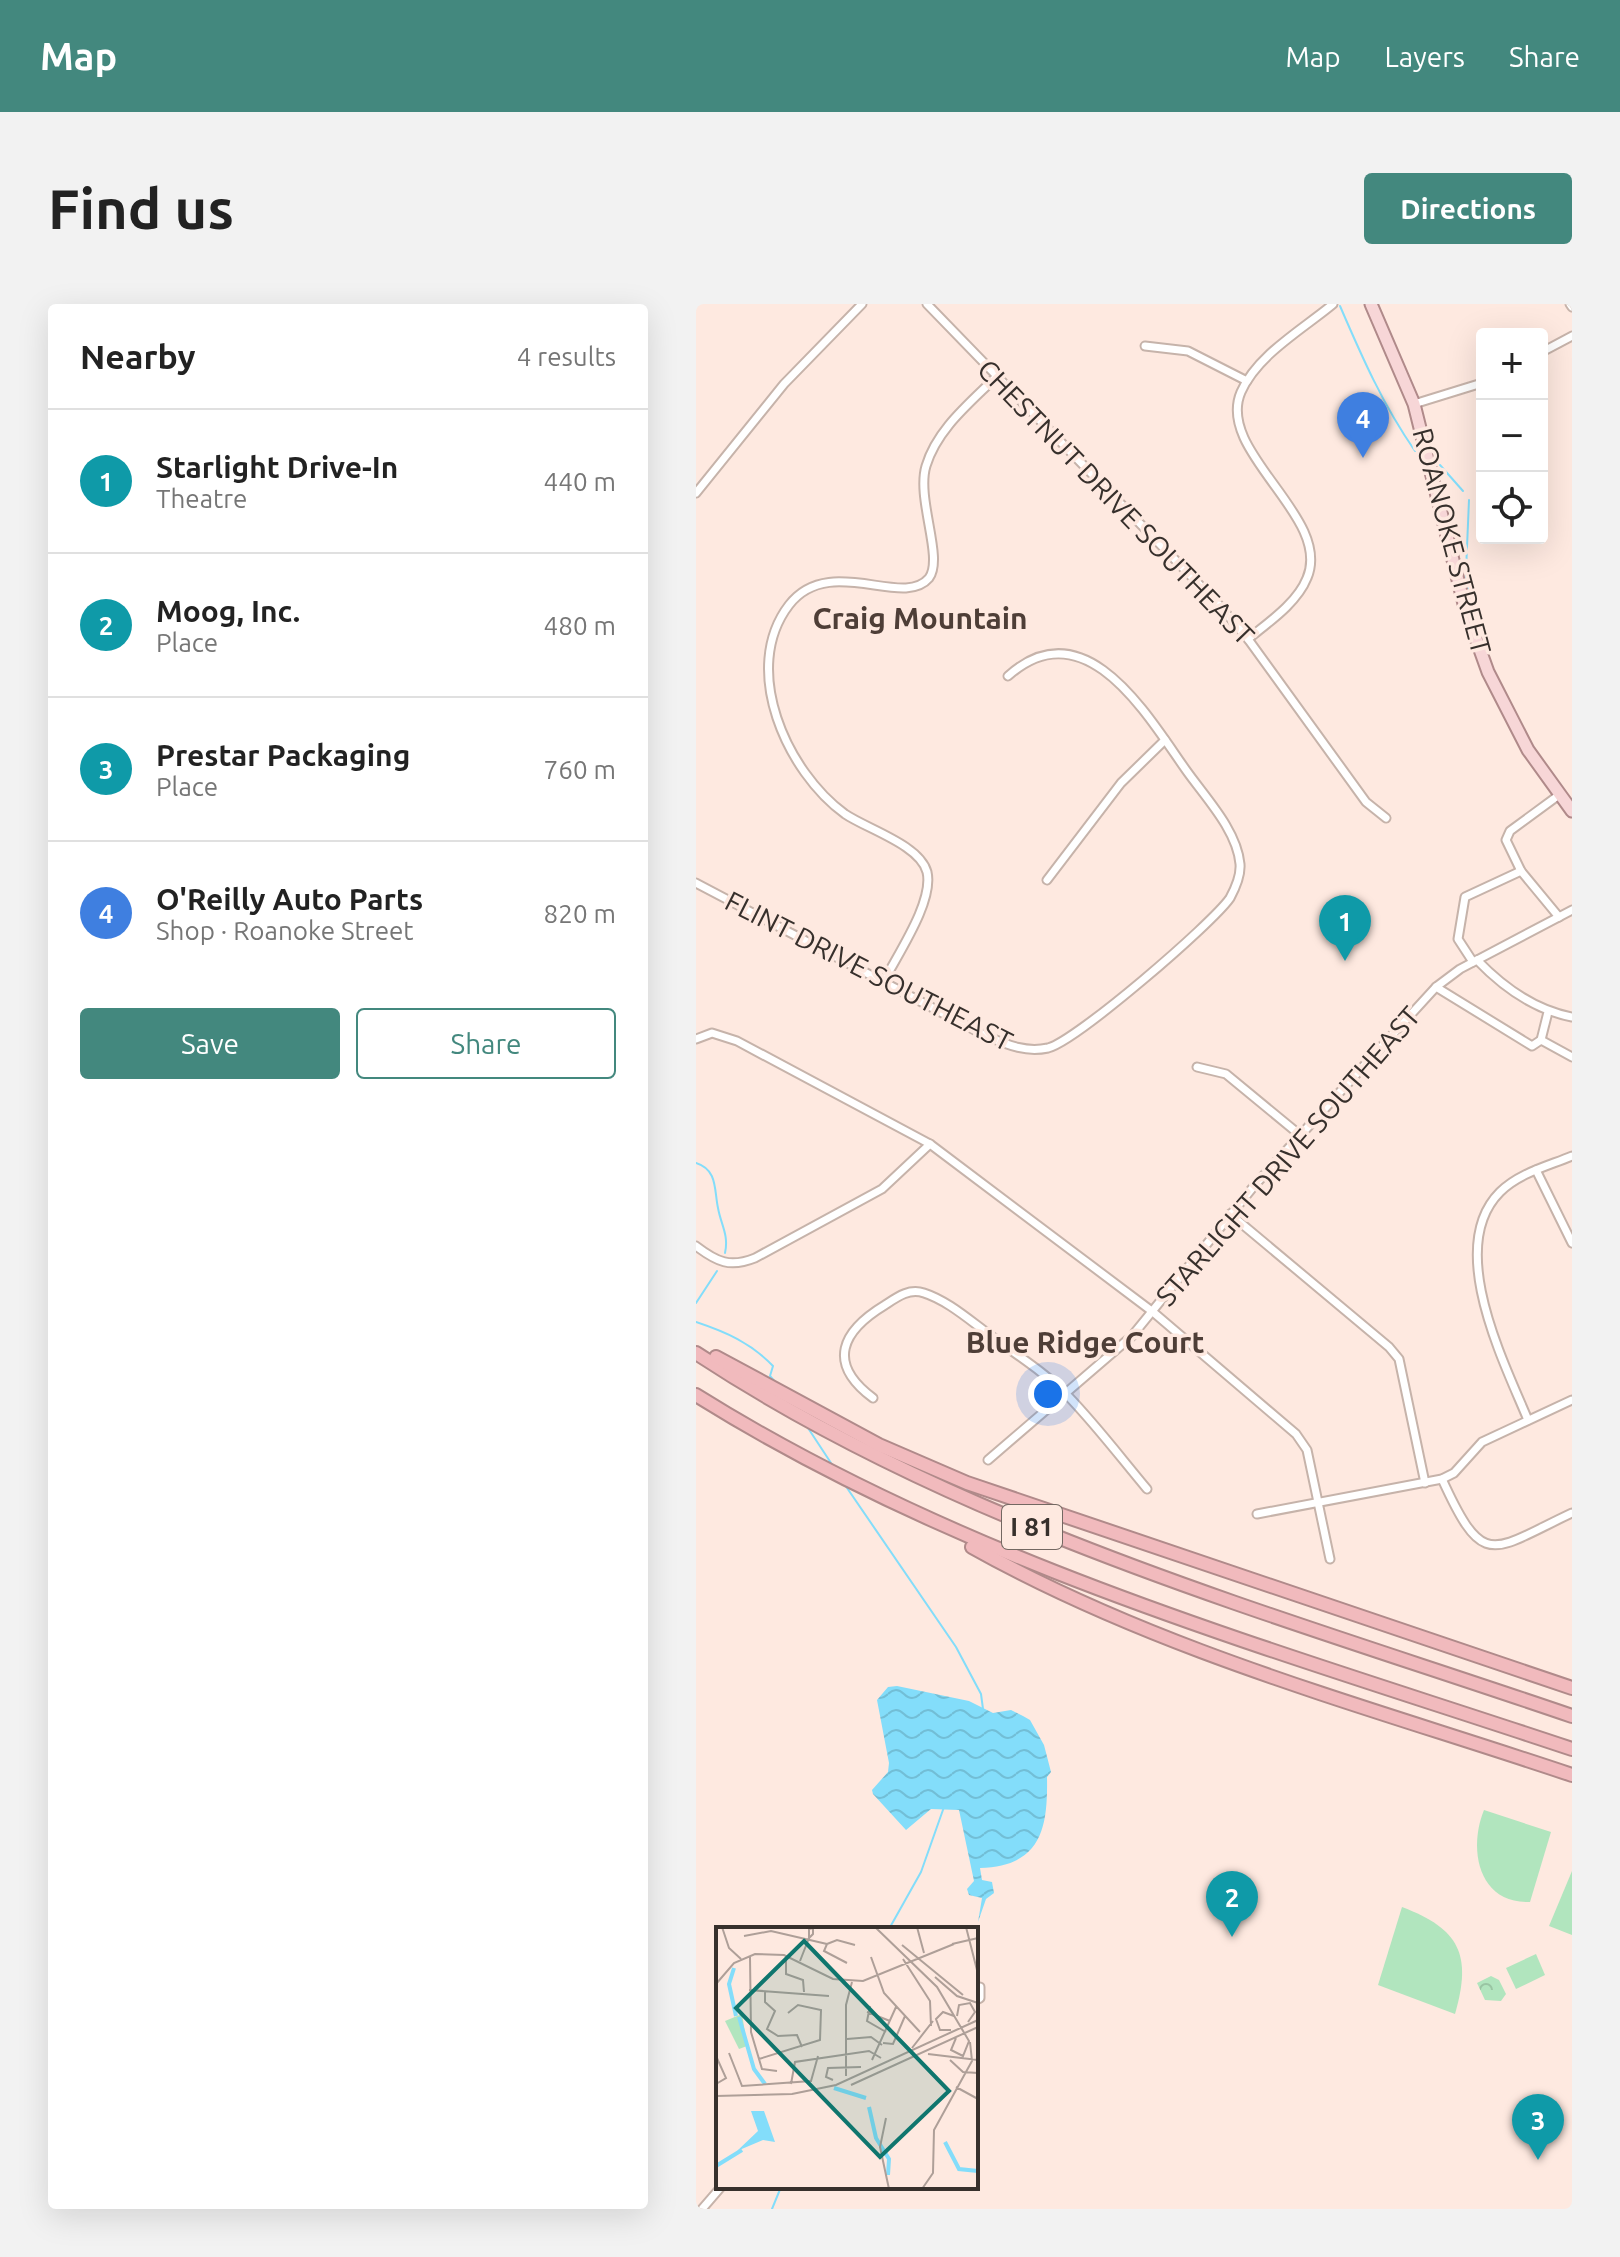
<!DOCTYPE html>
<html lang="en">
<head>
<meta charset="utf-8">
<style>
  :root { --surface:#fff; --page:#f2f2f2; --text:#222; --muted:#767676; --line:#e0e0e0; --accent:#43887e }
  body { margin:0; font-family:Ubuntu,sans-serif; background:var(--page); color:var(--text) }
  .controls { position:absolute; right:24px; top:24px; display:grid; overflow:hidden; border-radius:8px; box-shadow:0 8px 32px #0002 }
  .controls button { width:72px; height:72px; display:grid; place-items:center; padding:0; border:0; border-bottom:2px solid var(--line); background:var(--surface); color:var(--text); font:40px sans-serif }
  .you { position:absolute; left:352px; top:1090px; width:28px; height:28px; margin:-20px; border:6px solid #fff; border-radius:50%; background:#1a73e8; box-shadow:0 0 0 12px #1a73e833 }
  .badge { display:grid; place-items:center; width:52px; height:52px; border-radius:50%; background:var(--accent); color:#fff; font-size:26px; font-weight:700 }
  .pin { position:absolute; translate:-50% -66px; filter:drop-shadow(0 2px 4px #0008) }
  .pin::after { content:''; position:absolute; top:42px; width:28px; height:24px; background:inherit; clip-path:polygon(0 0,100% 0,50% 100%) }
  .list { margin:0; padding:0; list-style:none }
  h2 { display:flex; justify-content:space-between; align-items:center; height:104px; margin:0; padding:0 32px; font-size:34px }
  h2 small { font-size:26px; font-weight:400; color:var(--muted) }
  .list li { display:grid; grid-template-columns:52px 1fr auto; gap:24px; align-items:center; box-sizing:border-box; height:144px; padding:0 32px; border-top:2px solid var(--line) }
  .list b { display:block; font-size:30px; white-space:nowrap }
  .list p { margin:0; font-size:26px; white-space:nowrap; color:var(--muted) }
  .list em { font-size:26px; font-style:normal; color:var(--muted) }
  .actions { display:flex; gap:16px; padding:24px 32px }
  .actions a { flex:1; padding:18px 0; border:2px solid var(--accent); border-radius:8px; text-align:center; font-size:28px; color:var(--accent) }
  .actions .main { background:var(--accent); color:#fff }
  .icon { flex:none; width:44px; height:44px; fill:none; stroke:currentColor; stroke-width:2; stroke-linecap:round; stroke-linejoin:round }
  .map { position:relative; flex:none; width:876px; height:1905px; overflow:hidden; border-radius:8px }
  header { display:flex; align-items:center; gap:48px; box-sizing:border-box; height:112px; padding:0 40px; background:var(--accent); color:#fff }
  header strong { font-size:38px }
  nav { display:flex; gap:44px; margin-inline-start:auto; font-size:28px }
  .intro { display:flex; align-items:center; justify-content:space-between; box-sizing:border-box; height:192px; padding:0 48px }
  h1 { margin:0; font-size:56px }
  .button { padding:20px 36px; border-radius:8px; background:var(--accent); color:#fff; font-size:28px; font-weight:700 }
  main { display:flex; gap:48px; padding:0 48px }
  aside { flex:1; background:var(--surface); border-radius:8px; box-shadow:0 8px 32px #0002 }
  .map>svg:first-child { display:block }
  .park { fill:url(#park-crowns) }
  .garden { fill:#b1e5be }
  .water { fill:url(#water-waves) }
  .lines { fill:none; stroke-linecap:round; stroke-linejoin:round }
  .stream { stroke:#83ddfa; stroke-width:2 }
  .minor-casing { stroke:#c6b3aa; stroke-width:11 }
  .primary-casing { stroke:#b08a8a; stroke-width:15 }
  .motorway-casing { stroke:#b08a8a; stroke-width:16 }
  .minor { stroke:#fff; stroke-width:7 }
  .primary { stroke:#f7d6d7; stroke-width:11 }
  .motorway { stroke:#f1babd; stroke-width:12 }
  .labels { text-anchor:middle; stroke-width:7; stroke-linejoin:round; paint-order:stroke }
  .shield { fill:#fee9e0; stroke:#736862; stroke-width:2 }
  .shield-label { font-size:26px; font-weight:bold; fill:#37302c }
  .street-label { font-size:28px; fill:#37302c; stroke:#fee9e0 }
  .neighbourhood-label { font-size:30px; font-weight:bold; fill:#4e3e37; stroke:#fee9e0 }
  .inset-river { fill:none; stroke:#83ddfa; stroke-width:4 }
  .inset-road { fill:none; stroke:#ae9f98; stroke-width:2 }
  .view { fill:#0f766e; fill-opacity:0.15; stroke:#0f766e; stroke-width:4 }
  .inset-edge { fill:none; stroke:#37302c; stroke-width:4 }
</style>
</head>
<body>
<header>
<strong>Map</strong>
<nav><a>Map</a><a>Layers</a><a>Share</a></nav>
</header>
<div class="intro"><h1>Find us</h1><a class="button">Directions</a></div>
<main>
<aside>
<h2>Nearby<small>4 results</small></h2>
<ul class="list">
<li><span class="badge" style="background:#0f9aa8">1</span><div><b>Starlight Drive-In</b><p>Theatre</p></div><em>440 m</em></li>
<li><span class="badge" style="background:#0f9aa8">2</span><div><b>Moog, Inc.</b><p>Place</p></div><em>480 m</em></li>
<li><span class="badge" style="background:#0f9aa8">3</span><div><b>Prestar Packaging</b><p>Place</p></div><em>760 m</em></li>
<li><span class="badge" style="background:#3f7fe0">4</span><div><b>O'Reilly Auto Parts</b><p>Shop · Roanoke Street</p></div><em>820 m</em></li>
</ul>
<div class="actions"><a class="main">Save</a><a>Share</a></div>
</aside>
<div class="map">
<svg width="876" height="1905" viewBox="0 0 876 1905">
  <defs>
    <pattern id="park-crowns" width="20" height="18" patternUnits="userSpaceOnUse" patternTransform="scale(2)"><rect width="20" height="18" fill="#b1e5be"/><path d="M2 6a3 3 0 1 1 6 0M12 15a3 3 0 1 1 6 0" fill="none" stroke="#99c5a3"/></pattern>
    <pattern id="water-waves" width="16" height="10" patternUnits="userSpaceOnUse" patternTransform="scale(2)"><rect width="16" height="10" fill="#83ddfa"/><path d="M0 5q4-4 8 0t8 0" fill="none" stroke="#72bed6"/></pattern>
  </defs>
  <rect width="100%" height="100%" fill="#fee9e0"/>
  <!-- park -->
  <path class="park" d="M795 1672 803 1676 810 1690 805 1697 789 1696 781 1679Z"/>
  <!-- garden -->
  <g class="garden">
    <path d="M788 1506 855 1528 834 1598C782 1600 772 1545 788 1506Z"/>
    <path d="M876 1567V1631L853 1622Z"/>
    <path d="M706 1603C764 1625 776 1651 759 1710L682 1681Z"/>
    <path d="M840 1650 849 1671 820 1685 810 1664Z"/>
  </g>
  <!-- water -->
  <path class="water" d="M201 1382 273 1397 297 1409 315 1406 327 1412 334 1416 348 1441 355 1468 351 1473C352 1525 345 1562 284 1564L286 1576 296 1578 298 1589 290 1595 282 1618 286 1594 273 1591 271 1585 278 1577 263 1506 235 1505 210 1526 177 1490 176 1486 192 1468 193 1459 181 1396 192 1383Z"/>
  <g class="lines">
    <!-- stream -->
    <g class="stream">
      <path d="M644 2C666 53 687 101 719 147"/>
      <path d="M744 161 767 187"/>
      <path d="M772 288 770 267 773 196"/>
      <path d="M0 859C22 866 18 886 22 904 25 921 33 931 29 949"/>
      <path d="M0 999 21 967"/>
      <path d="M0 1018C30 1028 55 1039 77 1062L74 1072 81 1080"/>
      <path d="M112 1124 137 1162"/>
      <path d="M149 1181 260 1343 285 1390 287 1405"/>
      <path d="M193 1625 225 1568 248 1503"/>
      <path d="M76 1905 85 1883"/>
    </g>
    <defs>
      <g id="minor">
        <path d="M231 0 523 301 552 335 670 498 690 514"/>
        <path d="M874 0 876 3"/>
        <path d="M449 42 492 47 551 77"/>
        <path d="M846 48 876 32"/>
        <path d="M718 100 786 79"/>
        <path d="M0 189 88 80 166 0"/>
        <path d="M552 335C573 318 601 299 611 274 637 213 519 148 545 88 561 51 607 25 637 0"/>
        <path d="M351 576 425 479 469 436"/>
        <path d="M0 579 288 731C310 740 328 749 352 744 380 737 516 620 534 594 540 583 545 572 544 560 541 526 509 493 490 466 451 411 389 303 312 372"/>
        <path d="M863 613 825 567 810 536 814 527 863 491"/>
        <path d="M781 656C807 683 839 706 876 713"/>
        <path d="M777 658 762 635 769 593 825 567"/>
        <path d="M187 679C201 651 238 598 231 568 224 541 171 525 149 510 91 468 44 365 93 301 133 249 207 305 233 274 248 254 220 195 230 162 241 125 274 99 300 73"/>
        <path d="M740 683 836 742 845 736 876 753"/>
        <path d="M0 735 16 729 41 737 234 840 457 1008 600 1130 611 1146 634 1255"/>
        <path d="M845 736 852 708"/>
        <path d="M501 763 530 770 604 831"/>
        <path d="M840 866 876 939"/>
        <path d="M534 910 693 1043 703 1055 729 1179"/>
        <path d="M0 942C21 958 34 964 59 954L186 885 234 840"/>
        <path d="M177 1094C130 1059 146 1027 189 1001 201 993 213 984 228 989 250 996 271 1014 290 1028 316 1048 349 1068 372 1092 400 1121 425 1154 451 1185"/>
        <path d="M832 1116C808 1058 749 943 804 888 823 869 852 862 876 852"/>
        <path d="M292 1156 436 1032 558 882 740 683 764 665 876 606"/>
        <path d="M746 1175C788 1267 795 1247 876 1209"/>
        <path d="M561 1210 746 1175 758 1169 786 1138 876 1096"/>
        <path d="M280 1696 284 1694V1683"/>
        <path d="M6 1905 25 1883"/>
      </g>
      <path id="primary" d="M675 0 718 100 769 304 792 368 832 446 876 507"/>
      <g id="motorway">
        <path d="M0 1049C265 1224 578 1310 876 1412"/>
        <path d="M20 1053 183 1141 271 1179 876 1384"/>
        <path d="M0 1091C270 1260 577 1345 876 1445"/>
        <path d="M276 1243C463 1348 674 1403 876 1471"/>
      </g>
    </defs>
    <!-- minor casing -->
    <use href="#minor" class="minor-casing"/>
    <!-- primary casing -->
    <use href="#primary" class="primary-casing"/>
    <!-- motorway casing -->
    <use href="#motorway" class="motorway-casing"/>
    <!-- minor -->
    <use href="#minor" class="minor"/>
    <!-- primary -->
    <use href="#primary" class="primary"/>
    <!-- motorway -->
    <use href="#motorway" class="motorway"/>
  </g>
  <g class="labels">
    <!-- shield labels -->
    <rect class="shield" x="306" y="1201" width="60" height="44" rx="6"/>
    <g class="shield-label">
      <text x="336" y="1232">I 81</text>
    </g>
    <!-- street labels -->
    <g class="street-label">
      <text transform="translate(420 198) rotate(46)" y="10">CHESTNUT DRIVE SOUTHEAST</text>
      <text transform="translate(756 237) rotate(75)" y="10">ROANOKE STREET</text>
      <text transform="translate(173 667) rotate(27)" y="10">FLINT DRIVE SOUTHEAST</text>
      <text transform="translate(592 852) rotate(-49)" y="10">STARLIGHT DRIVE SOUTHEAST</text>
    </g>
    <!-- neighbourhood labels -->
    <g class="neighbourhood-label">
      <text x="224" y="325">Craig Mountain</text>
      <text x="389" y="1049">Blue Ridge Court</text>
    </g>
  </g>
  <!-- overview -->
  <g transform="translate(20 1623)">
    <rect width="262" height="262" fill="#fee9e0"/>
    <path d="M26 87 31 119 23 122 9 94Z" fill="#b1e5be"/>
    <path d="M35 184H48L59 215 47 213 21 224 42 204Z" fill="#83ddfa"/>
    <path class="inset-river" d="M18 41 13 57 20 89M23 90 38 142 49 157M118 161 150 171M153 180 160 211 173 232 172 248M229 215 243 242 262 244M0 239 26 223"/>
    <path class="inset-road" d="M6 0 13 21 25 32M159 0 221 60 253 114 247 129 235 123 240 111M201 0 208 26M250 0 262 47M97 1V7L93 11V2ZM28 9 55 4 111 17M111 17 108 24 131 36M111 17 121 13 139 18M236 17 262 11M186 18 247 68M70 29V47L87 53 88 65M34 30 35 105 46 142 61 144M155 30 168 66 204 105M187 32 214 74 215 99M84 34 93 11M219 50 241 69 262 76M0 57 18 36 39 27 68 28 117 52 147 54 238 17M33 63 113 69M49 64V75L59 84 51 102 62 109 81 108 86 120M154 79 151 94 170 105M151 85 174 94M241 89 243 78 254 76 259 85 252 95M235 103H224L220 92 227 85 238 89M131 112 155 110 166 118M167 116 177 117 189 89M196 121 217 94M13 126 26 159 95 154 102 129M212 127 262 133M0 129 10 151 0 157M43 132 104 113 105 83 82 78 72 86M156 133 180 80M234 133 247 145 262 146M130 149V78L136 55M117 153 110 150 112 141 145 140M75 157 79 135 153 124 165 131M135 158 262 100M240 160 262 172M0 169 76 167 120 158 262 93M170 191 164 220 173 262M206 262 217 246 218 203 256 134 254 115"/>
    <path class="view" d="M88 14 233 164 164 230 20 81Z"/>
    <rect width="262" height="262" class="inset-edge"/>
  </g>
</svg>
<div class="controls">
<button>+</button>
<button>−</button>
<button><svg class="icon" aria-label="locate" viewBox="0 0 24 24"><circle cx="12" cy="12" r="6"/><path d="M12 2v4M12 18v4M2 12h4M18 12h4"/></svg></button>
</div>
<div class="you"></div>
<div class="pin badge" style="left:649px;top:657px;background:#0f9aa8">1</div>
<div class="pin badge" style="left:536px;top:1633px;background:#0f9aa8">2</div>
<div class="pin badge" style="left:842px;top:1856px;background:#0f9aa8">3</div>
<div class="pin badge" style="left:667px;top:154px;background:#3f7fe0">4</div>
</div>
</main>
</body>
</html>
